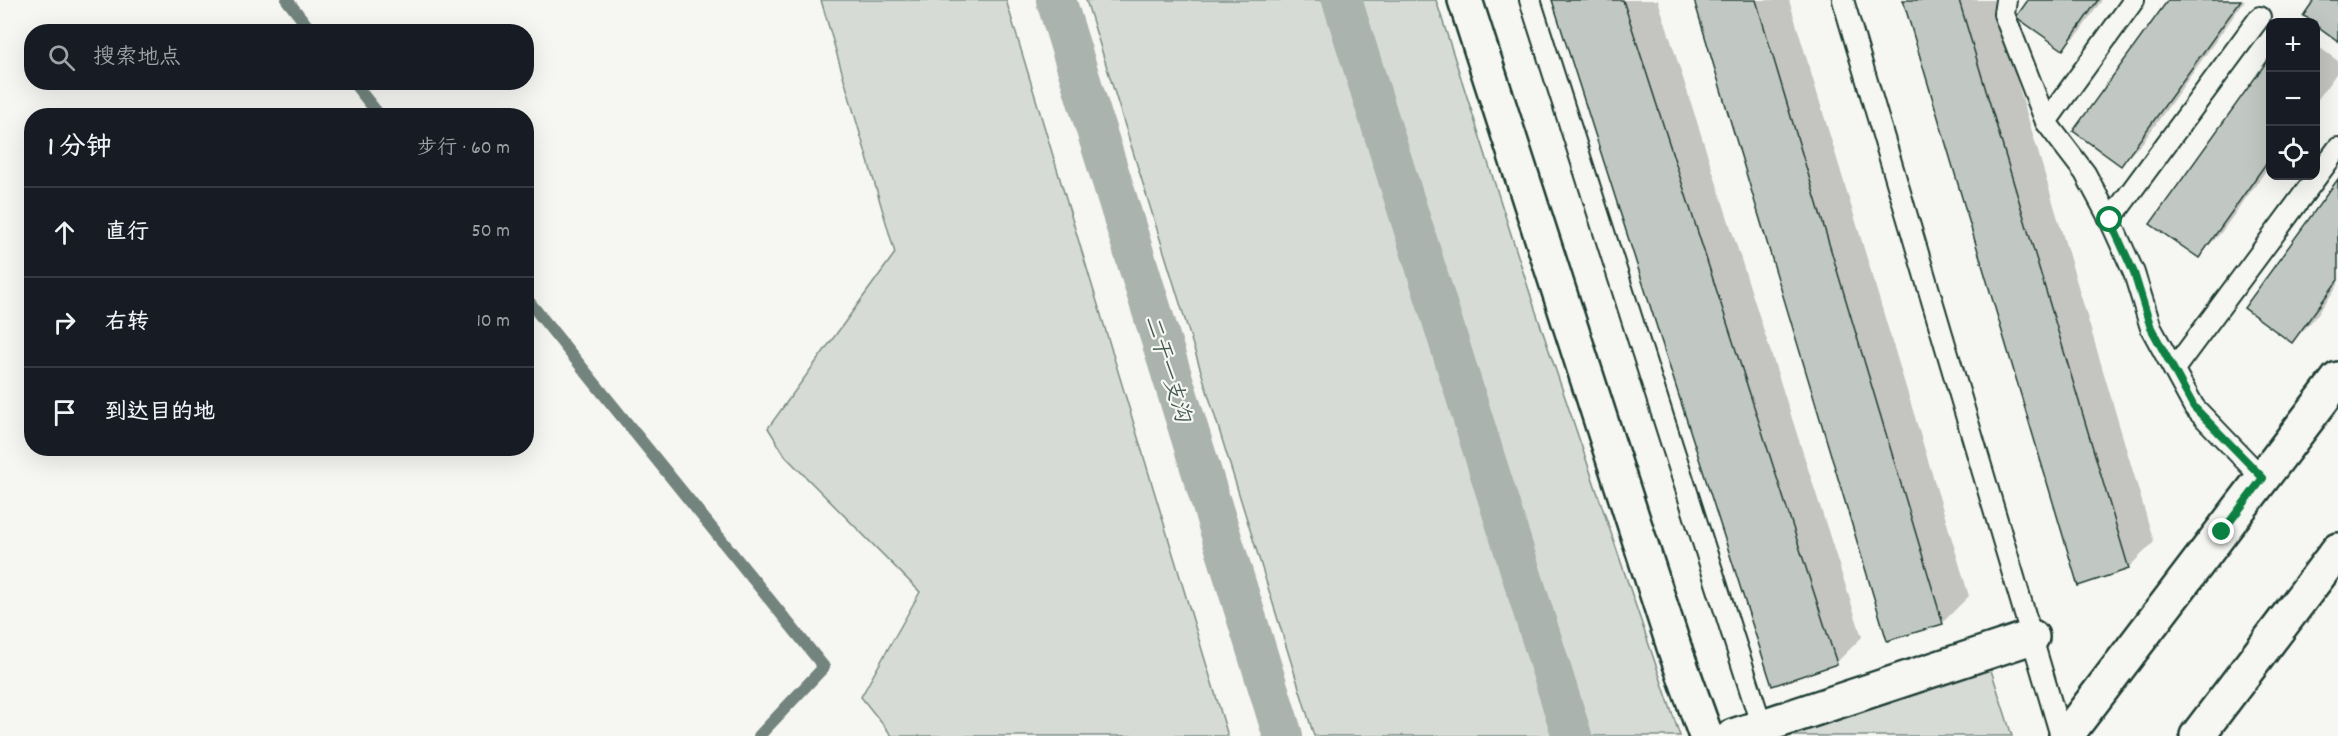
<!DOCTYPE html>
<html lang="zh">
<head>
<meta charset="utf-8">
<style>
  :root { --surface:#171b24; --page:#20242c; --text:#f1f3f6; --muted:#9ea1a6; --line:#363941 }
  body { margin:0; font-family:Dekko,"LXGW WenKai TC",sans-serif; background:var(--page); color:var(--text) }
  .controls { position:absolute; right:18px; top:18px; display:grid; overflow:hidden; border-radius:12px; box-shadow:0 6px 24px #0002 }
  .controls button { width:54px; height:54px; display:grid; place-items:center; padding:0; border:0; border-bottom:2px solid var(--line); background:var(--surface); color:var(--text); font:30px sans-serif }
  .stop { position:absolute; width:18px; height:18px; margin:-14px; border:4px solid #0b8043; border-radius:50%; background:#fff }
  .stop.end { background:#0b8043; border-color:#fff; box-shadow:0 2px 6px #0008 }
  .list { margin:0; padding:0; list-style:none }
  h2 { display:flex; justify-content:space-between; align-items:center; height:78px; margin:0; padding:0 24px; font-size:26px }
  h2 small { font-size:20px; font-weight:400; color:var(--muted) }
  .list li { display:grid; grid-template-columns:39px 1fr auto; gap:18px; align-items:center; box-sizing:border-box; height:90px; padding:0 24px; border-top:2px solid var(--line) }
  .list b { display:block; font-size:22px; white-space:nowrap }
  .list em { font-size:20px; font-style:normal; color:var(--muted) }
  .icon { flex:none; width:33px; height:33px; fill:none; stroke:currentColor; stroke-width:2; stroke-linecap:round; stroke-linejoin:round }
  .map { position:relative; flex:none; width:2338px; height:736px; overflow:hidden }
  .search { position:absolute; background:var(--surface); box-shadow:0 6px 24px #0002; left:24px; top:24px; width:510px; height:66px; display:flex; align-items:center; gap:15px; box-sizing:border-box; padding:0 21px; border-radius:24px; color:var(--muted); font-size:22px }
  .panel { position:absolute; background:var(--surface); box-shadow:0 6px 24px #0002; left:24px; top:108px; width:510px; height:348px; border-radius:24px }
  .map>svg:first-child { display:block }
  .green { fill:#d6dbd6; stroke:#7a8c85; stroke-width:1.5 }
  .shadow { fill:#0003 }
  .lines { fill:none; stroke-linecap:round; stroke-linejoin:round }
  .stream { stroke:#72847d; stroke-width:12 }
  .canal { stroke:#aab3ae; stroke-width:40 }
  .building { fill:#c1c8c3; stroke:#1f3d34; stroke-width:1.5 }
  .service-casing { stroke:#1f3d34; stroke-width:24 }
  .minor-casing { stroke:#1f3d34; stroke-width:38 }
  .secondary-casing { stroke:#1f3d34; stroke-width:38 }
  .service { stroke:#f6f6f2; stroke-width:20 }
  .minor { stroke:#f6f6f2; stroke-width:33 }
  .secondary { stroke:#f6f6f2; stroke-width:33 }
  .route { stroke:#0b8043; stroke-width:8 }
  .labels { text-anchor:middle; stroke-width:4.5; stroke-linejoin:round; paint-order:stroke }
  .water-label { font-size:22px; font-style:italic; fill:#425a52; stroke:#f6f6f2 }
</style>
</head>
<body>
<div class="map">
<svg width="2338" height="736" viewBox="0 0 2338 736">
  <rect width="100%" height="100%" fill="#f6f6f2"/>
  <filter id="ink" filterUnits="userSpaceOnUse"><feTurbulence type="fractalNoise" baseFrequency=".0167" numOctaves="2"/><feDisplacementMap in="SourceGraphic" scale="12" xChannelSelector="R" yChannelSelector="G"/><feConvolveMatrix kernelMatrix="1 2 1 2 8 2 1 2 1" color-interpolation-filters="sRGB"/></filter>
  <g filter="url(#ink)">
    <!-- green -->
    <g class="green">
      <path d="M821 0H1006L1228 736H892L861 697 920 592 786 457 768 428 895 253Z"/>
      <path d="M1086 0H1436L1535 309 1680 736H1314Z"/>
      <path d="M1990 667 2012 736H1784Z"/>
    </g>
    <!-- shadow -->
    <g class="shadow">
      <path d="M1553 0H1658L1862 637 1836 663Z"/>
      <path d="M1695 0H1789L1969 596 1943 622 1888 639Z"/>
      <path d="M1904 0H1993L2154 542 2128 568Z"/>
      <path d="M2030 0H2102L2079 33 2063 48Z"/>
      <path d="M2170 0H2245L2143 142 2121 164Z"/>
      <path d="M2316 45 2338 61V71L2316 102Z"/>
      <path d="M2270 60V165L2220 234 2198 256 2152 223Z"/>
      <path d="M2338 181V285L2314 319 2292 341Z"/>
    </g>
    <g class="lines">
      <!-- stream -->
      <g class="stream">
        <path d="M287 0 312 32"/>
        <path d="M353 82 380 116"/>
        <path d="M526 298 824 667 759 736"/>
      </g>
      <!-- canal -->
      <g class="canal">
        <path d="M1056 0 1283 736"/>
        <path d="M1342 0 1572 736"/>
      </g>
    </g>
    <!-- building -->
    <g class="building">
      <path d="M1552 0H1623L1837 664 1772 686Z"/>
      <path d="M1694 0H1756L1943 624 1887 641Z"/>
      <path d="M1903 0H1959L2129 569 2078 586Z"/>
      <path d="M2028 0H2098L2063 50 2016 17Z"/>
      <path d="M2168 0H2241L2121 166 2073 131Z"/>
      <path d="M2314 0H2338V41L2316 25V22L2303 16Z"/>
      <path d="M2270 57V158L2199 258 2150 224Z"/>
      <path d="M2338 179V280L2292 343 2244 308Z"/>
    </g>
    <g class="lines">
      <defs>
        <g id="service">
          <path d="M1530 0 1762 727"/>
          <path d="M1843 0 2061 736"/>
          <path d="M2006 0 2004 14 2046 122 2085 173 2110 220 2134 273 2151 328 2194 407 2263 479"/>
          <path d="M2046 122 2134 0"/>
          <path d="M2110 220 2260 17"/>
          <path d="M2174 369 2338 148"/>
        </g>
        <g id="minor">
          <path d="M1733 736 2032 637"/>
          <path d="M2066 736 2338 379"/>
          <path d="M2197 736 2338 550"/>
        </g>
        <path id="secondary" d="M1465 0 1675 650 1706 736"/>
      </defs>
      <!-- service casing -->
      <use href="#service" class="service-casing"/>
      <!-- minor casing -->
      <use href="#minor" class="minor-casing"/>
      <!-- secondary casing -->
      <use href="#secondary" class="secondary-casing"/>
      <!-- service -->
      <use href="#service" class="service"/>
      <!-- minor -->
      <use href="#minor" class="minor"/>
      <!-- secondary -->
      <use href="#secondary" class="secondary"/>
    </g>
  </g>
  <g class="lines" filter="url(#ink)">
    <!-- route -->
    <path class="route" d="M2110 220 2134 273 2151 328 2194 407 2263 478 2222 532"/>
  </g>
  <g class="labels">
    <!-- water labels -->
    <g class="water-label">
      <text transform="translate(1169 368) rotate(73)" y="8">二干一支沟</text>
    </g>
  </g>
</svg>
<div class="controls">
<button>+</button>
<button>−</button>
<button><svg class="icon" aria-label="locate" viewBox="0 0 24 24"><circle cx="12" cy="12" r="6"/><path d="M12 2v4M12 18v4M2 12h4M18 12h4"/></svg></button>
</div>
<div class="stop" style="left:2110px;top:220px"></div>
<div class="stop end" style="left:2222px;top:532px"></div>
<div class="search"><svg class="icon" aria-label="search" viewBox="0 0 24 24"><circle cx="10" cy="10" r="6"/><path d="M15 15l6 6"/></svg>搜索地点</div>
<section class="panel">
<h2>1 分钟<small>步行 · 60 m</small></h2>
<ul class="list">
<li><svg class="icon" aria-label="ahead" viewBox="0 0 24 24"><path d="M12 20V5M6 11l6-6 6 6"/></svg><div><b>直行</b></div><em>50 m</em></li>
<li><svg class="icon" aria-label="right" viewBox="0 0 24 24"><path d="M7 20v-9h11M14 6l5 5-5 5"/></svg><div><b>右转</b></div><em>10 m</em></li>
<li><svg class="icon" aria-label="arrive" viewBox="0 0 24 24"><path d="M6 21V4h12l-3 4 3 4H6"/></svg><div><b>到达目的地</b></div></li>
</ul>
</section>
</div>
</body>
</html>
